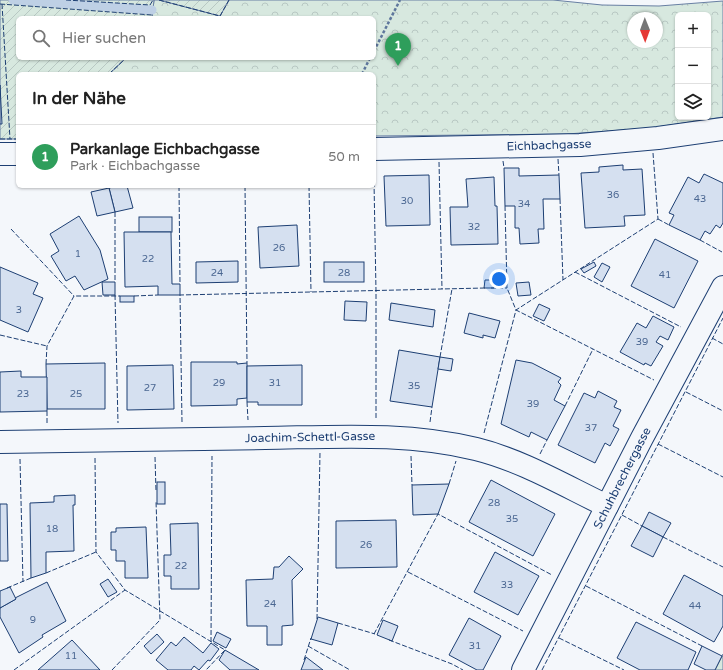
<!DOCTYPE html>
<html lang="de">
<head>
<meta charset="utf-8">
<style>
  :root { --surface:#fff; --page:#f6f6f6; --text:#222; --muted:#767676; --line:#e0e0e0; --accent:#ea580c }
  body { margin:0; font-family:"Varela Round",sans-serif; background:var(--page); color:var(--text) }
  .controls { position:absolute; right:12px; top:12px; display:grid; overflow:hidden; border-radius:6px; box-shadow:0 1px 3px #0004 }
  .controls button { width:36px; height:36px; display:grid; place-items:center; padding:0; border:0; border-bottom:1px solid var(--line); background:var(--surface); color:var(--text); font:20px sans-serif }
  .compass { position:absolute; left:627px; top:12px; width:36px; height:36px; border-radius:50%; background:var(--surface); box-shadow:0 1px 3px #0004; rotate:179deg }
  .you { position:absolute; left:499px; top:279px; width:14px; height:14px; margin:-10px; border:3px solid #fff; border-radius:50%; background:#1a73e8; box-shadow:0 0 0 6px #1a73e833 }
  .badge { display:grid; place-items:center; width:26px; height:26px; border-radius:50%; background:var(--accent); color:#fff; font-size:13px; font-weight:700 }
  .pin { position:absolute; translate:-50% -33px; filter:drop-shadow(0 1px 2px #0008) }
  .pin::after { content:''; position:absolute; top:21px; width:14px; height:12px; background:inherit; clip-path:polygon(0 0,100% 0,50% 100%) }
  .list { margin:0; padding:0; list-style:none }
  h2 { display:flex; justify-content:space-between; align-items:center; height:52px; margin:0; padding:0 16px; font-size:17px }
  h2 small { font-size:13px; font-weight:400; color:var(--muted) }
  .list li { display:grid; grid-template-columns:26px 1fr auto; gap:12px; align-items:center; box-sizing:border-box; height:64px; padding:0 16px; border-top:1px solid var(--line) }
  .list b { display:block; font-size:15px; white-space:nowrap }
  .list p { margin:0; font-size:13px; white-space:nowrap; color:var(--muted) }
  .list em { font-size:13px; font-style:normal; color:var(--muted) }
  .icon { flex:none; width:22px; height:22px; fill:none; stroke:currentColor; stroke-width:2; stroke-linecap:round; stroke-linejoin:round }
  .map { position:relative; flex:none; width:723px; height:670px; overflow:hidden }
  .search { position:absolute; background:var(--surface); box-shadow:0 1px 3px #0004; left:16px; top:16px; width:360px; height:44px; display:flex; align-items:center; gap:10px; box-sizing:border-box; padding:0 14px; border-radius:6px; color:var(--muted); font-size:15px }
  .panel { position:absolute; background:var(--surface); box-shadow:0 1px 3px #0004; left:16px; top:72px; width:360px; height:116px; border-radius:6px }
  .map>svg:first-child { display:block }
  .forest { fill:url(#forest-firs); stroke:#687fa3 }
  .park { fill:url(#park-crowns); stroke:#687fa3; fill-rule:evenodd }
  .garden { fill:url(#garden-furrows); stroke:#687fa3 }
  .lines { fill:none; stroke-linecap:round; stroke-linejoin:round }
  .stream { stroke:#bed0e5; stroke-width:9 }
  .building { fill:#d5e0f0; stroke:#1d3f73 }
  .street-casing { stroke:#1d3f73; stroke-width:24 }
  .path { stroke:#5e769c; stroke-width:2.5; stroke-dasharray:3 2; stroke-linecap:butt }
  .street { stroke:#f4f7fb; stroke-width:22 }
  .fence { stroke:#1d3f73; stroke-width:1; stroke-dasharray:5 2; stroke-linecap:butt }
  .labels { text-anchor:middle; stroke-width:3; stroke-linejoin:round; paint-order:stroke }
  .number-label { font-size:10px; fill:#4b6792 }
  .street-label { font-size:12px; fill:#1d3f73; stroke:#f4f7fb }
</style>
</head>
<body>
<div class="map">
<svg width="723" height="670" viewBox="0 0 723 670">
  <defs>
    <pattern id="forest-firs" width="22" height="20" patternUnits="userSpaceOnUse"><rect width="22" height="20" fill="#d7e8df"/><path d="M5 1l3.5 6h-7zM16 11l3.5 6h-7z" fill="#b8c8c3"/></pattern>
    <pattern id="park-crowns" width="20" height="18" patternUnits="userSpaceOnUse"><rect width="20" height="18" fill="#d7e8df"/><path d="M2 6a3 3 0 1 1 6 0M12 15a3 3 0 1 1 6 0" fill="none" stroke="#b8c8c3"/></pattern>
    <pattern id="garden-furrows" width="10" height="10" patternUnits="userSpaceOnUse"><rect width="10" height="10" fill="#d7e8df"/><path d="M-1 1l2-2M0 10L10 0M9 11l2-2" fill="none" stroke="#b8c8c3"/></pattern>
  </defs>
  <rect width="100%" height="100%" fill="#f4f7fb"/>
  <!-- forest -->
  <path class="forest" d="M723 654V670H715Z"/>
  <!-- park -->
  <path class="park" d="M154 0H159L220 16 229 0H553L602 5 659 6 723 1V117L650 128 567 134 374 136V74H109L126 58H374V18H152ZM678 15H708V117H678ZM633 18H657V42H633Z"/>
  <!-- garden -->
  <g class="garden">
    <path d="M0 0H154L152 18H18V58H126L109 74H18V139H0Z"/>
    <path d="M159 0H229L220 16Z"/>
  </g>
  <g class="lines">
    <!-- stream -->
    <path class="stream" d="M13 0 152 10"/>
  </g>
  <!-- building -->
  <g class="building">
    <path d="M0 85 2 124H0Z"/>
    <path d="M623 165V170L642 169 645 215 624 216 625 226 585 228 581 173 599 172V167Z"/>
    <path d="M504 168H519V176L559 175 560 199H543L544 229H538L539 243 520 244 519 228H515V206H505Z"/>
    <path d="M704 174 723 183V223L720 228 716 225 710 234 705 231 700 240 669 225 674 215 669 213 688 177 699 183Z"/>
    <path d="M429 175 430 225 386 226 384 176Z"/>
    <path d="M494 177 495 206H497L498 244 451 245 450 207H468L466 179Z"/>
    <path d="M119 186H127L133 208 115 212 109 188Z"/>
    <path d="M109 188 115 212 97 216 91 192Z"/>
    <path d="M79 216 100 250 108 279 84 290 75 276 66 281 51 256 59 251 50 234Z"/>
    <rect x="139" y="217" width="33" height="15"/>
    <path d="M297 225 299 266 260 268 258 227Z"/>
    <path d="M124 232H171L172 284H180V295H158V286L125 287Z"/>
    <path d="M655 239 698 261 674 308 631 286Z"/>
    <path d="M238 261V282L196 283V262Z"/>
    <rect x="324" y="262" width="40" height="20"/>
    <path d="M594 262 596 266 584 273 581 269Z"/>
    <path d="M602 263 610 267 602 282 594 277Z"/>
    <path d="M0 267 38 283 33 294 43 298 28 332 0 320Z"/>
    <path d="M485 280H495L494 288H484Z"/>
    <path d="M102 282H115V295H103Z"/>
    <path d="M529 282 531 295 518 296 516 283Z"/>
    <rect x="120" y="296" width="14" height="6"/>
    <path d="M345 301 367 302 366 321 344 320Z"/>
    <path d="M391 303 435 310 433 327 389 320Z"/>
    <path d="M539 304 550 309 544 321 533 316Z"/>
    <path d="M469 313 500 321 495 338 483 335V338L464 333Z"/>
    <path d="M653 316 674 327 668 340 660 336 656 342 663 346 651 366 645 363 644 365 620 352 637 323 646 328Z"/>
    <path d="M399 350 440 357 432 407 390 401Z"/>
    <path d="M440 357 453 359 451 371 438 369Z"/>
    <path d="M516 360 532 363 561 378 558 382 561 385 554 400 565 406 547 440 531 432 529 437 501 424Z"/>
    <path d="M191 362H237V364L247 363V398L237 399V405L191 406Z"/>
    <path d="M105 363V409H47L46 364Z"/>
    <path d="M173 365 174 409 127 410V366Z"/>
    <path d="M302 365V405H258V402H247V366Z"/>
    <path d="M21 371V377H47V411L0 412V372Z"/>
    <path d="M598 391 617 401 614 407 621 410 613 426 619 429 610 446 605 443 595 463 558 445 584 393 595 398Z"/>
    <path d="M491 480 555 514 533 556 469 522Z"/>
    <rect x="157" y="482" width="8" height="22"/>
    <path d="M449 484 438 514 413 515 412 485Z"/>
    <path d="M75 495V505H73L74 551 46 552V573L31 578 30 503 54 502V496Z"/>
    <path d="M0 504H7L8 561H0Z"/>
    <path d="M649 512 671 523 663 537 642 526Z"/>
    <path d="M396 520 397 567 336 568V521Z"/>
    <path d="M198 523 199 589H171V576H164V555H171L170 524Z"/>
    <path d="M642 526 663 537 653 557 631 546Z"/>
    <path d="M146 527 148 578H125V561H116V550H111V532H116V528Z"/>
    <path d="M495 552 539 576 518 615 474 592Z"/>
    <path d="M289 556 303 569 292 580 293 625 282 626V645H267V626H247L246 580 273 579 274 567H279Z"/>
    <path d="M684 575 723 596V626L714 642 663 614Z"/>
    <path d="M108 579 117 592 108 597 100 584Z"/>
    <path d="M47 582 66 621 42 635 43 637 19 653 0 617V608L16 599 15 598Z"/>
    <path d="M10 587 16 599 0 608V591Z"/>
    <path d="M318 617 338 623 332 645 311 639Z"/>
    <path d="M469 618 501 636 483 670H477L449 655Z"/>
    <path d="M383 620 398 626 392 641 377 635Z"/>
    <path d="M636 622 696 652 688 670H640L617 658Z"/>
    <path d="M217 632 231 639 226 648 213 641Z"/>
    <path d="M157 634 164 642 151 654 144 646Z"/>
    <path d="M184 637 203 653 211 643 219 649 210 661 208 660 199 670 194 666 191 670H168L156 660 171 642 176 646Z"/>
    <path d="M72 640 100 670H38Z"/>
    <path d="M702 646 722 656 715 670H706L694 664Z"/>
    <path d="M225 650 259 670H230L219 660Z"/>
    <path d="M306 657 323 670H301Z"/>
  </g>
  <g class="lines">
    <defs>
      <g id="street">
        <path d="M374 149 580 145 658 138 723 129"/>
        <path d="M0 154H18"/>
        <path d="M0 442C88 441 177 439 265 438 335 437 407 432 476 449 521 460 565 486 607 506"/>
        <path d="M523 670 642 438 723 287"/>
      </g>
    </defs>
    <!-- street casing -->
    <use href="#street" class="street-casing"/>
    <!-- path -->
    <g class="path">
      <path d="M374 51 400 0"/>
      <path d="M362 74 370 58"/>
    </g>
    <!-- street -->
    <use href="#street" class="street"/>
    <!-- fence -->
    <g class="fence">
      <path d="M66 0 150 5 153 0"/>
      <path d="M159 0 220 16 229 0"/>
      <path d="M0 4 152 15V18"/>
      <path d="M2 4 10 139"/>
      <path d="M109 74 126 58"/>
      <path d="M0 139H18"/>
      <path d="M558 159 559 175"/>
      <path d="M503 161 504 168"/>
      <path d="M439 162 442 289"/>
      <path d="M374 182 376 291V419"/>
      <path d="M179 186 180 284"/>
      <path d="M245 186 247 363"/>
      <path d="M309 186 311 292"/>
      <path d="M560 199 563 280"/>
      <path d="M505 206 507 288 516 310 654 380"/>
      <path d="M115 212V282"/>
      <path d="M658 219 669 225"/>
      <path d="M11 229 74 296"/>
      <path d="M700 240 722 252"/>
      <path d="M575 272 681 327"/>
      <path d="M491 288H507"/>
      <path d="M115 295 118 423"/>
      <path d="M134 296 158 295"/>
      <path d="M0 335 47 346"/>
      <path d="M712 338 723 344"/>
      <path d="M440 357 452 289"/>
      <path d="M46 364 47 346 74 296H120"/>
      <path d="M686 392 723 411"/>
      <path d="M247 402 248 420"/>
      <path d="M565 406 593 349"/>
      <path d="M47 411V424"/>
      <path d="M182 422 180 295 485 288"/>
      <path d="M430 422 432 407"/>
      <path d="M484 433 516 310 658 219 653 153"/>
      <path d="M658 444 723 477"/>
      <path d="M540 454 547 440"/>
      <path d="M411 456 412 485"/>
      <path d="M155 457 156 491"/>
      <path d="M95 458 96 552 125 590 225 650 206 670"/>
      <path d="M20 459 23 582"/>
      <path d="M449 484 456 461"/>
      <path d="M622 515 642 526"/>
      <path d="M663 537 723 567"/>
      <path d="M408 572 523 631"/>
      <path d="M46 573 96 552"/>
      <path d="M586 586 702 646"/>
      <path d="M7 588 31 578"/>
      <path d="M317 619 320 452"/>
      <path d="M338 623 375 634"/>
      <path d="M374 634 438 514 552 575"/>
      <path d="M559 638 624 670"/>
      <path d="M389 640 452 664 463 670"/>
      <path d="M211 642 212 456"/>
      <path d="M308 646 350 670"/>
      <path d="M304 660 311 638"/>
      <path d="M14 670 125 590"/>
      <path d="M112 670 160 620 156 501"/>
      <path d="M542 670 723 318"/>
    </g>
  </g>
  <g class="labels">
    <!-- number labels -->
    <g class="number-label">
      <text x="613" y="198">36</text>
      <text x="700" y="202">43</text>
      <text x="407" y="204">30</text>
      <text x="524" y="207">34</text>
      <text x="474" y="230">32</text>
      <text x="279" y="251">26</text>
      <text x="78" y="257">1</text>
      <text x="148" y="262">22</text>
      <text x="217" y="276">24</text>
      <text x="344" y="276">28</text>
      <text x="665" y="278">41</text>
      <text x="19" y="313">3</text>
      <text x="642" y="345">39</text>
      <text x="219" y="386">29</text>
      <text x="275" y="386">31</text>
      <text x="414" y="389">35</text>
      <text x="150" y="391">27</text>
      <text x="23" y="397">23</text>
      <text x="76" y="397">25</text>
      <text x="533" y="407">39</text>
      <text x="591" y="431">37</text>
      <text x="494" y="506">28</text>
      <text x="512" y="522">35</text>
      <text x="52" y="532">18</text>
      <text x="366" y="548">26</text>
      <text x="181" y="569">22</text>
      <text x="507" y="588">33</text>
      <text x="270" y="607">24</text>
      <text x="695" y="609">44</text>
      <text x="33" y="623">9</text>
      <text x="475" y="649">31</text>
      <text x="71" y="659">11</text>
    </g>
    <!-- street labels -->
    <g class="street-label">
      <text transform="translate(549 145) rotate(-2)" y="4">Eichbachgasse</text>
      <text transform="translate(310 437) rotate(-1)" y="4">Joachim-Schettl-Gasse</text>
      <text transform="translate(622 478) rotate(-63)" y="4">Schuhbrechergasse</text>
    </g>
  </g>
</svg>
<div class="controls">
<button>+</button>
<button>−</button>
<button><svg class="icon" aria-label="layers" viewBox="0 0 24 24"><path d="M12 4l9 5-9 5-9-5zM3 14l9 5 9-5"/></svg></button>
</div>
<svg class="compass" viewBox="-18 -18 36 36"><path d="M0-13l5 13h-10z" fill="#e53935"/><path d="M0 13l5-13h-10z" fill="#767676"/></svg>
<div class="you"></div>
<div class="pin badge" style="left:398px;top:66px;background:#2e9e5b">1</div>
<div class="search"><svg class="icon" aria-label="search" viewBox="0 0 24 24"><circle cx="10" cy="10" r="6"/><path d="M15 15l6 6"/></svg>Hier suchen</div>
<section class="panel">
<h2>In der Nähe<small></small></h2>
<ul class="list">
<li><span class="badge" style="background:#2e9e5b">1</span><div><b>Parkanlage Eichbachgasse</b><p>Park · Eichbachgasse</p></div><em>50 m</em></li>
</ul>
</section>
</div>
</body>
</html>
